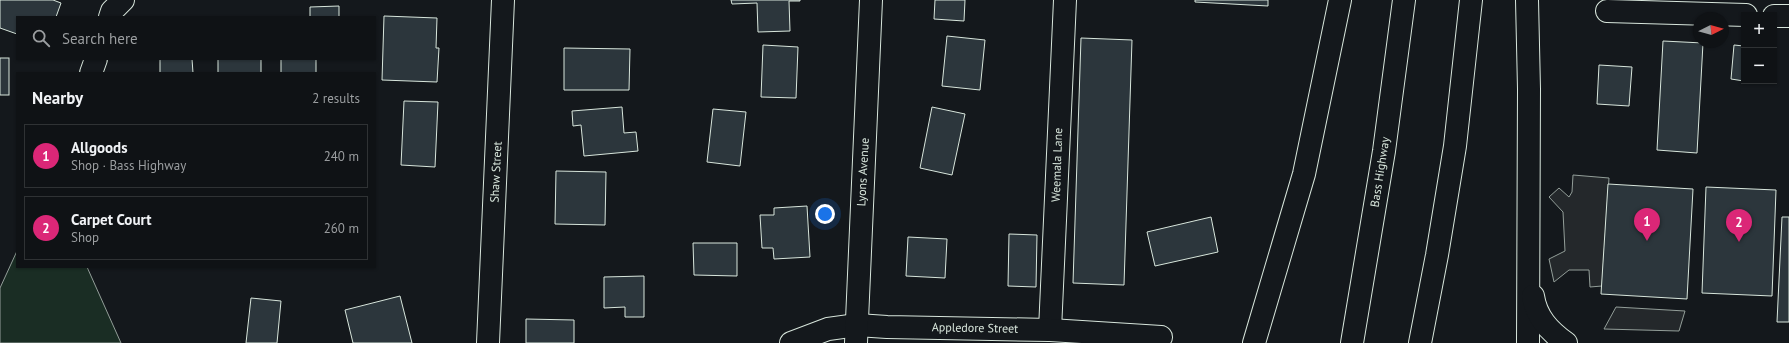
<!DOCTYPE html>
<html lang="en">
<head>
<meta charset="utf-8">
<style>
  :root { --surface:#0f1215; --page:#1d2022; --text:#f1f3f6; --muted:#9b9ea0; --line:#2f3234; --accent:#db2777 }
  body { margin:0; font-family:"PT Sans",sans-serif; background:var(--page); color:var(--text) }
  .controls { position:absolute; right:12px; top:12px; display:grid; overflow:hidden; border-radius:0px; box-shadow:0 1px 3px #0004 }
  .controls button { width:36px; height:36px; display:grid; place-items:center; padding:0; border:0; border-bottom:1px solid var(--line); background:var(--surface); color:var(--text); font:20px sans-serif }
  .compass { position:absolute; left:1693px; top:12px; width:36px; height:36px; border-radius:50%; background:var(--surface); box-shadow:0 1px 3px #0004; rotate:84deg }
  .you { position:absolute; left:825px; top:214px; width:14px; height:14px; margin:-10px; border:3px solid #fff; border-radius:50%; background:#1a73e8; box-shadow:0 0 0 6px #1a73e833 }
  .badge { display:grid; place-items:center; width:26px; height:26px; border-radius:50%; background:var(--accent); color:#fff; font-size:13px; font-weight:700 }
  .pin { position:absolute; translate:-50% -33px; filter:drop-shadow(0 1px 2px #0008) }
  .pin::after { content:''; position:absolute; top:21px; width:14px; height:12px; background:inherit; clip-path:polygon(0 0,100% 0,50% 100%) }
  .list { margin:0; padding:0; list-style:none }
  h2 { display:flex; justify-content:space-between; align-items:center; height:52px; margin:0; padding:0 16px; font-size:17px }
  h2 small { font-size:13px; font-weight:400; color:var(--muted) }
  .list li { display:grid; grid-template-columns:26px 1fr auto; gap:12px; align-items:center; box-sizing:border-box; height:64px; margin:0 8px 8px; padding:0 8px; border:1px solid var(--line); border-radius:0px }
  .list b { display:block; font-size:15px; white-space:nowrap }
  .list p { margin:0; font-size:13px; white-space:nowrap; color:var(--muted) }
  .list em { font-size:13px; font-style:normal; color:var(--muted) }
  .icon { flex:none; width:22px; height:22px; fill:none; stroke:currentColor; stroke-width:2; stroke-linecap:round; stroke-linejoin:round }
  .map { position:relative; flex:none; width:1789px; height:343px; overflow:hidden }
  .search { position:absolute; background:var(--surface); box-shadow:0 1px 3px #0004; left:16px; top:16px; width:360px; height:44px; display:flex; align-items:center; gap:10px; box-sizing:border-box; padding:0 14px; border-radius:0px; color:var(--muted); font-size:15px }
  .panel { position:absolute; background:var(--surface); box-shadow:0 1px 3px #0004; left:16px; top:72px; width:360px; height:196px; border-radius:0px }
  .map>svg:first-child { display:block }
  .green { fill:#1a2d24; stroke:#939e99 }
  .parking { fill:#24282b; stroke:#939e99 }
  .building { fill:#2c363c; stroke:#d8e6dc }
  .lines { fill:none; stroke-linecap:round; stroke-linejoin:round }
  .minor-casing { stroke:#d8e6dc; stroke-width:24 }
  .highway-casing { stroke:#d8e6dc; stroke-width:24 }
  .minor { stroke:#14181c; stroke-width:22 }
  .highway { stroke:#14181c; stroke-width:22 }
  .labels { text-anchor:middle; stroke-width:3; stroke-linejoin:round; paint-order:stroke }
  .street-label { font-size:12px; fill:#d8e6dc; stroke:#14181c }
</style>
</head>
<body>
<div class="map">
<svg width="1789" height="343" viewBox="0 0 1789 343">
  <rect width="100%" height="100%" fill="#14181c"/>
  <!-- green -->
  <path class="green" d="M17 251V267H87L121 343H0V288Z"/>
  <!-- parking -->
  <g class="parking">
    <path d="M1573 175 1609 178 1602 286 1590 287 1589 270H1569L1554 282 1549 259 1565 251 1563 212 1549 197 1559 188 1569 197 1572 192Z"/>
    <path d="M1616 307 1685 311 1679 331 1604 329Z"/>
  </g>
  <!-- building -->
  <g class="building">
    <path d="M0 0H53L61 3 56 17H17V34L0 28Z"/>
    <path d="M731 0H800V1H789L790 31 758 32 757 3 732 4Z"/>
    <path d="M935 0H965L964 21 934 19Z"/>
    <path d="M1195 0H1268V6L1195 2Z"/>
    <path d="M339 6V17H310V7Z"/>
    <path d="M384 16 437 18 436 48H439L437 82 382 80Z"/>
    <path d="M947 36 985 40 980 90 942 86Z"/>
    <path d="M1081 38 1132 40 1124 285 1073 283Z"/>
    <path d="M1663 41 1703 43 1697 153 1657 150Z"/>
    <path d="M763 45 798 47 796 98 761 97Z"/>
    <path d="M1734 45 1744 46V81L1731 79Z"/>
    <path d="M564 48 630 49 629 90H564Z"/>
    <rect x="0" y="58" width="9" height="37"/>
    <path d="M160 59H192L193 73H160Z"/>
    <rect x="218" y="59" width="43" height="14"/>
    <rect x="281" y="59" width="35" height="14"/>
    <path d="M1599 65 1632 67 1629 106 1597 104Z"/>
    <path d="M1748 81H1768V83Z"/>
    <path d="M404 101 438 102 435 167 401 165Z"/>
    <path d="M622 107 624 133 636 132 638 151 584 156 581 125 573 126 572 111Z"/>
    <path d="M932 107 965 114 952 175 920 168Z"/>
    <path d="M713 109 746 112 740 166 707 162Z"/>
    <path d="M556 171 606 172 605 225 555 224Z"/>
    <path d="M1608 184 1693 189 1687 299 1601 294Z"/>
    <path d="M1706 187 1776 190 1772 296 1702 293Z"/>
    <path d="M807 206 810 257 774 259 773 248H762L760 215H774V208Z"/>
    <path d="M1211 217 1218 252 1155 266 1147 232Z"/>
    <path d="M1782 217H1789V322H1777Z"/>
    <path d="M1009 234 1037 235 1036 287 1008 286Z"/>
    <path d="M908 237 947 239 945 278 906 276Z"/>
    <path d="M693 243H737V276L694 275Z"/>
    <path d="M644 276V317H625V307L604 308V277Z"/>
    <path d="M400 296 412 343H353L345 310Z"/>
    <path d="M251 298 281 301 277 343H246Z"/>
    <path d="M526 319 574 320V343H526Z"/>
  </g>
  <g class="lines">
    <defs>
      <g id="minor">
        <path d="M1607 11 1746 15"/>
        <path d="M1774 16H1789"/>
        <path d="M110 17 112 11 123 0"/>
        <path d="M91 73 96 59"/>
        <path d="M1050 330 1065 0"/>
        <path d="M488 343 503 0"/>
        <path d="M791 343 828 329 857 325 887 327 1050 330 1161 337"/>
        <path d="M856 343 871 0"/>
      </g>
      <g id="highway">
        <path d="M1527 0 1529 89 1528 343"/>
        <path d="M1533 296C1536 317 1549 331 1566 343"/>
        <path d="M1254 343 1304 174 1340 0"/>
        <path d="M1352 343 1384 151 1404 0"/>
        <path d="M1420 343 1437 255 1455 146 1471 0"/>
      </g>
    </defs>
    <!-- minor casing -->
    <use href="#minor" class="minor-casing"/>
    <!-- highway casing -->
    <use href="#highway" class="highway-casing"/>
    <!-- minor -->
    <use href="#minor" class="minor"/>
    <!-- highway -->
    <use href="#highway" class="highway"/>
  </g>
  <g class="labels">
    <!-- street labels -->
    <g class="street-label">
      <text transform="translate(1057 165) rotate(-88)" y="4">Weemala Lane</text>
      <text transform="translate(496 172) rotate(-87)" y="4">Shaw Street</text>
      <text transform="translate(863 172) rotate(-87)" y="4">Lyons Avenue</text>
      <text transform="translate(1380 172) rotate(-81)" y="4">Bass Highway</text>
      <text transform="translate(975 328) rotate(1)" y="4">Appledore Street</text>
    </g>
  </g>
</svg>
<div class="controls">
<button>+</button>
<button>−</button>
</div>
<svg class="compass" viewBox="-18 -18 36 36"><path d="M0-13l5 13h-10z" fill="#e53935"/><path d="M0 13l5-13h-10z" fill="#9b9ea0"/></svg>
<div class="you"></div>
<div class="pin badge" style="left:1647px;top:241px">1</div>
<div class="pin badge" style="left:1739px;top:242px">2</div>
<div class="search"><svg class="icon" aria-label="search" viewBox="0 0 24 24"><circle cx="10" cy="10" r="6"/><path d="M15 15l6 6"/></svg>Search here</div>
<section class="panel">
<h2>Nearby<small>2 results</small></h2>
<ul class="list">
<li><span class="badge">1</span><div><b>Allgoods</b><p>Shop · Bass Highway</p></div><em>240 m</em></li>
<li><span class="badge">2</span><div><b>Carpet Court</b><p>Shop</p></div><em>260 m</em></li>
</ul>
</section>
</div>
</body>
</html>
